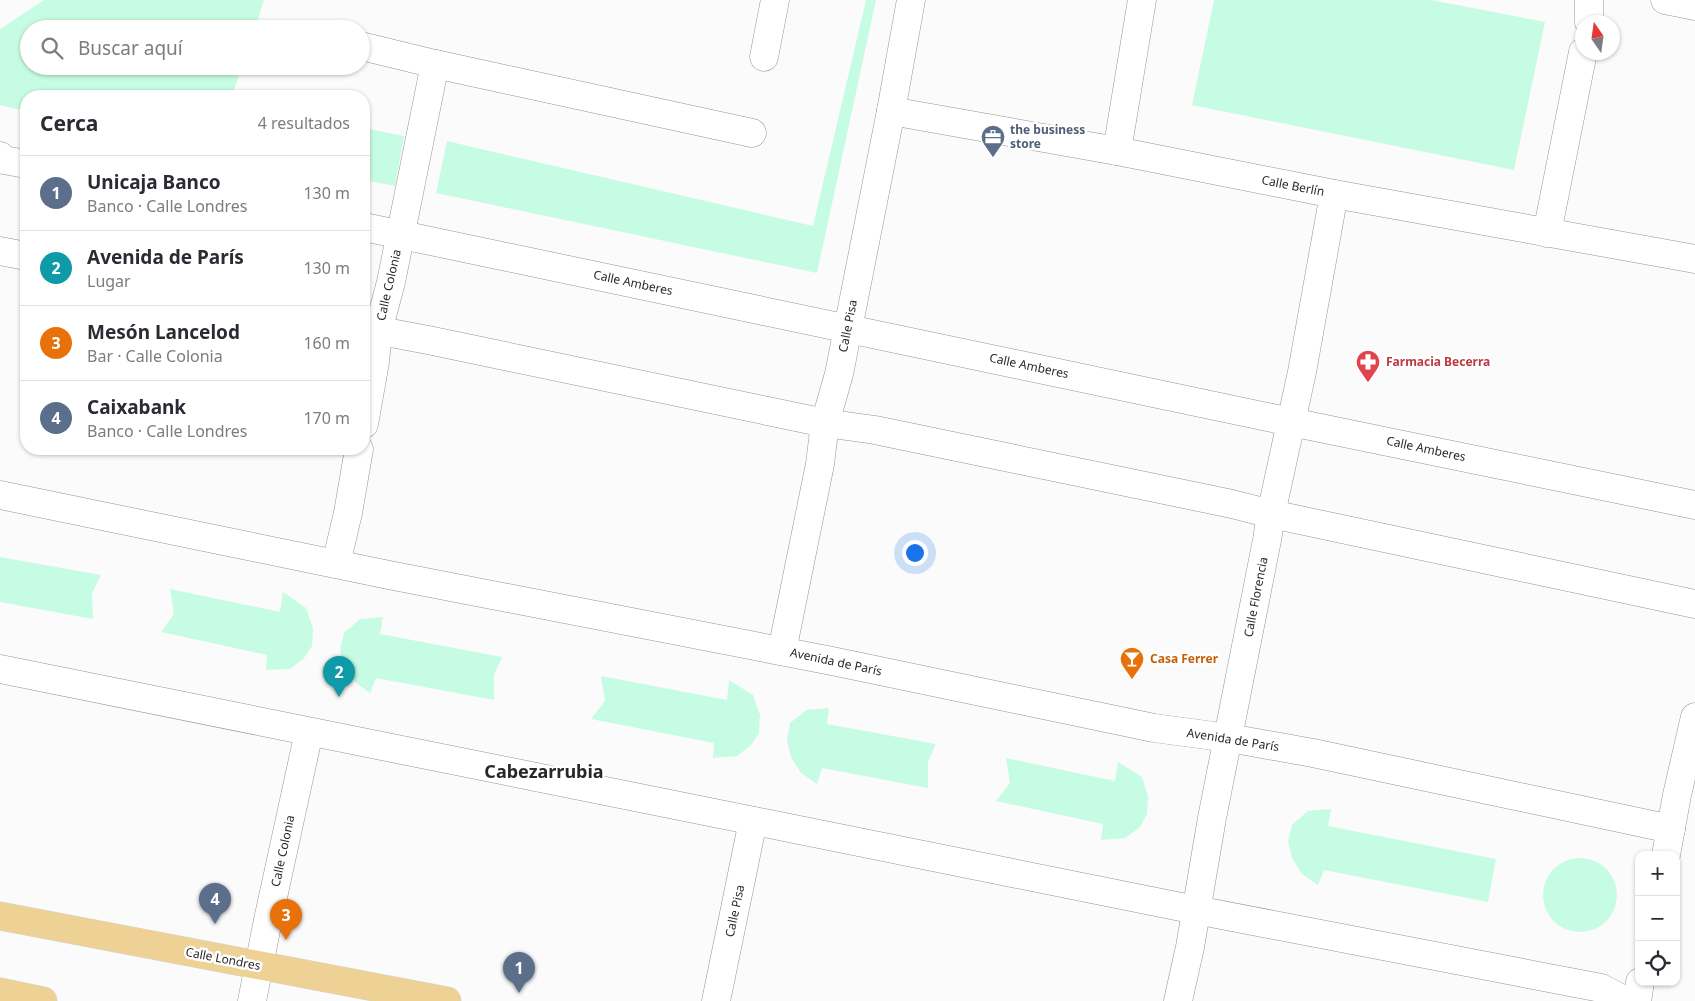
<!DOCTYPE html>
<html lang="es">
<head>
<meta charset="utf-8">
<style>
  :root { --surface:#fff; --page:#f2f2f3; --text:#2b2b33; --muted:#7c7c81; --line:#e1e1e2; --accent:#ea580c }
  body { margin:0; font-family:"Noto Sans",sans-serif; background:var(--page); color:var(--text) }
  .controls { position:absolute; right:15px; bottom:15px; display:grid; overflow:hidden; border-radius:10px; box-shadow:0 1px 4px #0004 }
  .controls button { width:45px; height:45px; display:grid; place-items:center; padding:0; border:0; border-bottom:1px solid var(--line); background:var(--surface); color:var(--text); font:25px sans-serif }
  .compass { position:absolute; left:1575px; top:15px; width:45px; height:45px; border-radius:50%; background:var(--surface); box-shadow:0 1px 4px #0004; rotate:347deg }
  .you { position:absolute; left:914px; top:552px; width:18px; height:18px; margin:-12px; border:4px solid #fff; border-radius:50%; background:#1a73e8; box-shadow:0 0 0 8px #1a73e833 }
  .badge { display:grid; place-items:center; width:32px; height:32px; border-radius:50%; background:var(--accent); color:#fff; font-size:16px; font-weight:700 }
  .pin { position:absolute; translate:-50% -41px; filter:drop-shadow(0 1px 2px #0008) }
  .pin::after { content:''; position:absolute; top:26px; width:18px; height:15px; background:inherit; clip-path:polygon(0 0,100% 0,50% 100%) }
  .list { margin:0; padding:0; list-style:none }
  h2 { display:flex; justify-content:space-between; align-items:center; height:65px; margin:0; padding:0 20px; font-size:21px }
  h2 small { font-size:16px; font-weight:400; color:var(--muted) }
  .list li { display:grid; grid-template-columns:32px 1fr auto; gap:15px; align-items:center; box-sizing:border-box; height:75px; padding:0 20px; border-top:1px solid var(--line) }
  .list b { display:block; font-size:19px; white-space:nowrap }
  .list p { margin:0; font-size:16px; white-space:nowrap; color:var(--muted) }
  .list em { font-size:16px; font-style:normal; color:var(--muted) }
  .icon { flex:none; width:28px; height:28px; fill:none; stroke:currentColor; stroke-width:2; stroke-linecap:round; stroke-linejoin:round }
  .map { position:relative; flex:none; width:1695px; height:1001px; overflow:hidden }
  .search { position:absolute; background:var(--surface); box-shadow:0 1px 4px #0004; left:20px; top:20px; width:350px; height:55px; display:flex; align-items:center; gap:12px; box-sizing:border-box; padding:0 18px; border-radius:28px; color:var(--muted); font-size:19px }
  .panel { position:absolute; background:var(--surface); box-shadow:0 1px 4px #0004; left:20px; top:90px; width:350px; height:365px; border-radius:20px }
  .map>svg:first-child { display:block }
  .green { fill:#c6fce3 }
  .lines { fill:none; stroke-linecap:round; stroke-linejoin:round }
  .minor-casing { stroke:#949495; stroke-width:29 }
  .major-casing { stroke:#d8d8d8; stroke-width:29 }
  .minor { stroke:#fff; stroke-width:28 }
  .major { stroke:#eed194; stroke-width:28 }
  .labels { text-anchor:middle; stroke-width:5; stroke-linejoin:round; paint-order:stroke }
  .service-label { font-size:12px; font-weight:bold; fill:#4e5e75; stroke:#fff; text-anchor:start }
  .street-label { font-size:12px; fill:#282828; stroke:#fff }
  .health-label { font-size:12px; font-weight:bold; fill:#be3a42; stroke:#fff; text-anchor:start }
  .food-label { font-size:12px; font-weight:bold; fill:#c56008; stroke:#fff; text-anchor:start }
  .district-label { font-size:18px; font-weight:bold; fill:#282828; stroke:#fff }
</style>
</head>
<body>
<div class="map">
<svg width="1695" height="1001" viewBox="0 0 1695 1001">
  <rect width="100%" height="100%" fill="#fbfbfc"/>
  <!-- green -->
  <g class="green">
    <path d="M44 0H264L255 29H29V66H242L233 93 236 96H26V111L0 105V29Z"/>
    <path d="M866 0H876L817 273 436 193 447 141 813 226Z"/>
    <path d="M1214 0H1431L1545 22 1514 170 1192 105Z"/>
    <path d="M364 128 404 136 395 186 364 180Z"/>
    <path d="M0 557 101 575 92 593 93 619 0 602Z"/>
    <path d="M170 589 280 612 283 592 306 608 313 628 312 646 304 658 290 669 266 670 267 655 161 632 174 614Z"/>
    <path d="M383 617 380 634 502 657 494 675V700L376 678 370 693 355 682 344 666 340 650 344 633 360 619Z"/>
    <path d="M601 676 727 700 729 680 753 695 760 715 759 733 751 745 737 756 713 758 714 743 591 719 605 701Z"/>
    <path d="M829 708 827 724 936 744 928 762V788L822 768 817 784 801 773 791 757 787 741 790 723 807 710Z"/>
    <path d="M1006 758 1115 781 1118 762 1142 777 1148 796 1147 814 1140 827 1125 838 1101 840 1103 824 996 801 1010 783Z"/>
    <path d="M1331 809 1328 826 1496 859 1488 902 1324 870 1318 885 1302 874 1292 858 1288 842 1292 825 1308 811Z"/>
    <circle cx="1580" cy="895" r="37"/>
  </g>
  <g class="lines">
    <defs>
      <g id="minor">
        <path d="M1665 0 1695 6"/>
        <path d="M1589 22V0"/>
        <path d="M361 46 435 64 752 133"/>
        <path d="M764 57 775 0"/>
        <path d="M891 111 1117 151 1334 194 1695 259"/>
        <path d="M1117 151 1142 0"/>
        <path d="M0 156 4 160 26 164"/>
        <path d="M364 227 1291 422 1695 505"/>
        <path d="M1547 233 1583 52"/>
        <path d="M0 251 26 256"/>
        <path d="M364 328 428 340 825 423 875 430 1232 504 1271 514 1695 604"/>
        <path d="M364 424 375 362 378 331 391 282 435 64"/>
        <path d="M0 495 389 575 832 661 1154 728 1229 738 1313 753 1671 829"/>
        <path d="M336 564 348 513 359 449"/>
        <path d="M782 651 820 464 825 423 839 374 891 111 911 0"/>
        <path d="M0 669 1196 910 1601 988 1620 998 1622 1001"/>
        <path d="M1666 855 1677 795 1695 717"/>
        <path d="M252 1001 268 920 309 732"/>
        <path d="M716 1001 753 821"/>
        <path d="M1178 1001 1190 947 1212 818 1267 540 1271 514 1302 372 1334 194"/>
        <path d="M1637 1001 1640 982"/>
      </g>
      <g id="major">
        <path d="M0 916 447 1001"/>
        <path d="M0 992 43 1001"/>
      </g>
    </defs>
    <!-- minor casing -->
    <use href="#minor" class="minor-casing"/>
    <!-- major casing -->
    <use href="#major" class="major-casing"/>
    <!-- minor -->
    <use href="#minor" class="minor"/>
    <!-- major -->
    <use href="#major" class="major"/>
  </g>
  <!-- icons -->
  <defs>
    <symbol id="office-pin" viewBox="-11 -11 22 30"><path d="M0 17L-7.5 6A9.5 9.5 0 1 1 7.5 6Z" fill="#5c6f8a" stroke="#fff"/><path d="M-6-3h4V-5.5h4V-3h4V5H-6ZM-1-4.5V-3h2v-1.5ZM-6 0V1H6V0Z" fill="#fff"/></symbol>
    <symbol id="pharmacy-pin" viewBox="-11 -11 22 30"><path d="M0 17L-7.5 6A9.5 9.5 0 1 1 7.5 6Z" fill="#e0444e" stroke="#fff"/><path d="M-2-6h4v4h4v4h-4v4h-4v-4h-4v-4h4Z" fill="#fff"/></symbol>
    <symbol id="bar-pin" viewBox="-11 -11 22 30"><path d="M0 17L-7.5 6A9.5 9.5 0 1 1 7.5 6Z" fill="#e8710a" stroke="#fff"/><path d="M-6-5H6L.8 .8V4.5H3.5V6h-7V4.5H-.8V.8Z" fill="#fff"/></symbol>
  </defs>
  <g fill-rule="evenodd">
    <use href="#office-pin" x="979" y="123" width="28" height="38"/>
    <use href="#pharmacy-pin" x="1354" y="348" width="28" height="38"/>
    <use href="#bar-pin" x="1118" y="645" width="28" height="38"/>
  </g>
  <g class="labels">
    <!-- service labels -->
    <g class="service-label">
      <text x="1010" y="134">the business<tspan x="1010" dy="14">store</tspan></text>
    </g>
    <!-- street labels -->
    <g class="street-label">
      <text transform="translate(1293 186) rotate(11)" y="4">Calle Berlín</text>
      <text transform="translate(633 283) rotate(12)" y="4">Calle Amberes</text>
      <text transform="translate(389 285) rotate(-77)" y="4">Calle Colonia</text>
      <text transform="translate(848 326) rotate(-79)" y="4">Calle Pisa</text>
      <text transform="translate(1029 366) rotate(12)" y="4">Calle Amberes</text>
      <text transform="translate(1426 449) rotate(12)" y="4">Calle Amberes</text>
      <text transform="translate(1256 597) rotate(-79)" y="4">Calle Florencia</text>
      <text transform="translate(836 662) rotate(12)" y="4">Avenida de París</text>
      <text transform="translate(1233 740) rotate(9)" y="4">Avenida de París</text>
      <text transform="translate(283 851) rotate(-78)" y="4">Calle Colonia</text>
      <text transform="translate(735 911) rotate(-78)" y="4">Calle Pisa</text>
      <text transform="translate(223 959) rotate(11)" y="4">Calle Londres</text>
    </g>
    <!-- health labels -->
    <g class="health-label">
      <text x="1386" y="366">Farmacia Becerra</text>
    </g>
    <!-- food labels -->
    <g class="food-label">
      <text x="1150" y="663">Casa Ferrer</text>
    </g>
    <!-- district labels -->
    <g class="district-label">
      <text x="544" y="778">Cabezarrubia</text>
    </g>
  </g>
</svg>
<div class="controls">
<button>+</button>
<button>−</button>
<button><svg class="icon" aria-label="locate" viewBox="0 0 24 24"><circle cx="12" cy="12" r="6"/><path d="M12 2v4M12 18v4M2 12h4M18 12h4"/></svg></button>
</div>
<svg class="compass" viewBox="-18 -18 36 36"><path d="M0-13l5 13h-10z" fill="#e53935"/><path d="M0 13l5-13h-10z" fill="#7c7c81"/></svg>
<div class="you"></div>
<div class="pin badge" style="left:519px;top:993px;background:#5c6f8a">1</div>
<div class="pin badge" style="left:339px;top:697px;background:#0f9aa8">2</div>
<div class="pin badge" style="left:286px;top:940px;background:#e8710a">3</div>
<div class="pin badge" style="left:215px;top:924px;background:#5c6f8a">4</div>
<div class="search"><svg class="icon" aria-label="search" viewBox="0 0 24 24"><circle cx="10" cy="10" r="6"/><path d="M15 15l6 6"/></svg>Buscar aquí</div>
<section class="panel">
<h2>Cerca<small>4 resultados</small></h2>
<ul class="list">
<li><span class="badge" style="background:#5c6f8a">1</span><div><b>Unicaja Banco</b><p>Banco · Calle Londres</p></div><em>130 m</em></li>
<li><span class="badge" style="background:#0f9aa8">2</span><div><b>Avenida de París</b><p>Lugar</p></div><em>130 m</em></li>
<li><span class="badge" style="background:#e8710a">3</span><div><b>Mesón Lancelod</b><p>Bar · Calle Colonia</p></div><em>160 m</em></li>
<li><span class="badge" style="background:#5c6f8a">4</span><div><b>Caixabank</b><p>Banco · Calle Londres</p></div><em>170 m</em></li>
</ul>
</section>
</div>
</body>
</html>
